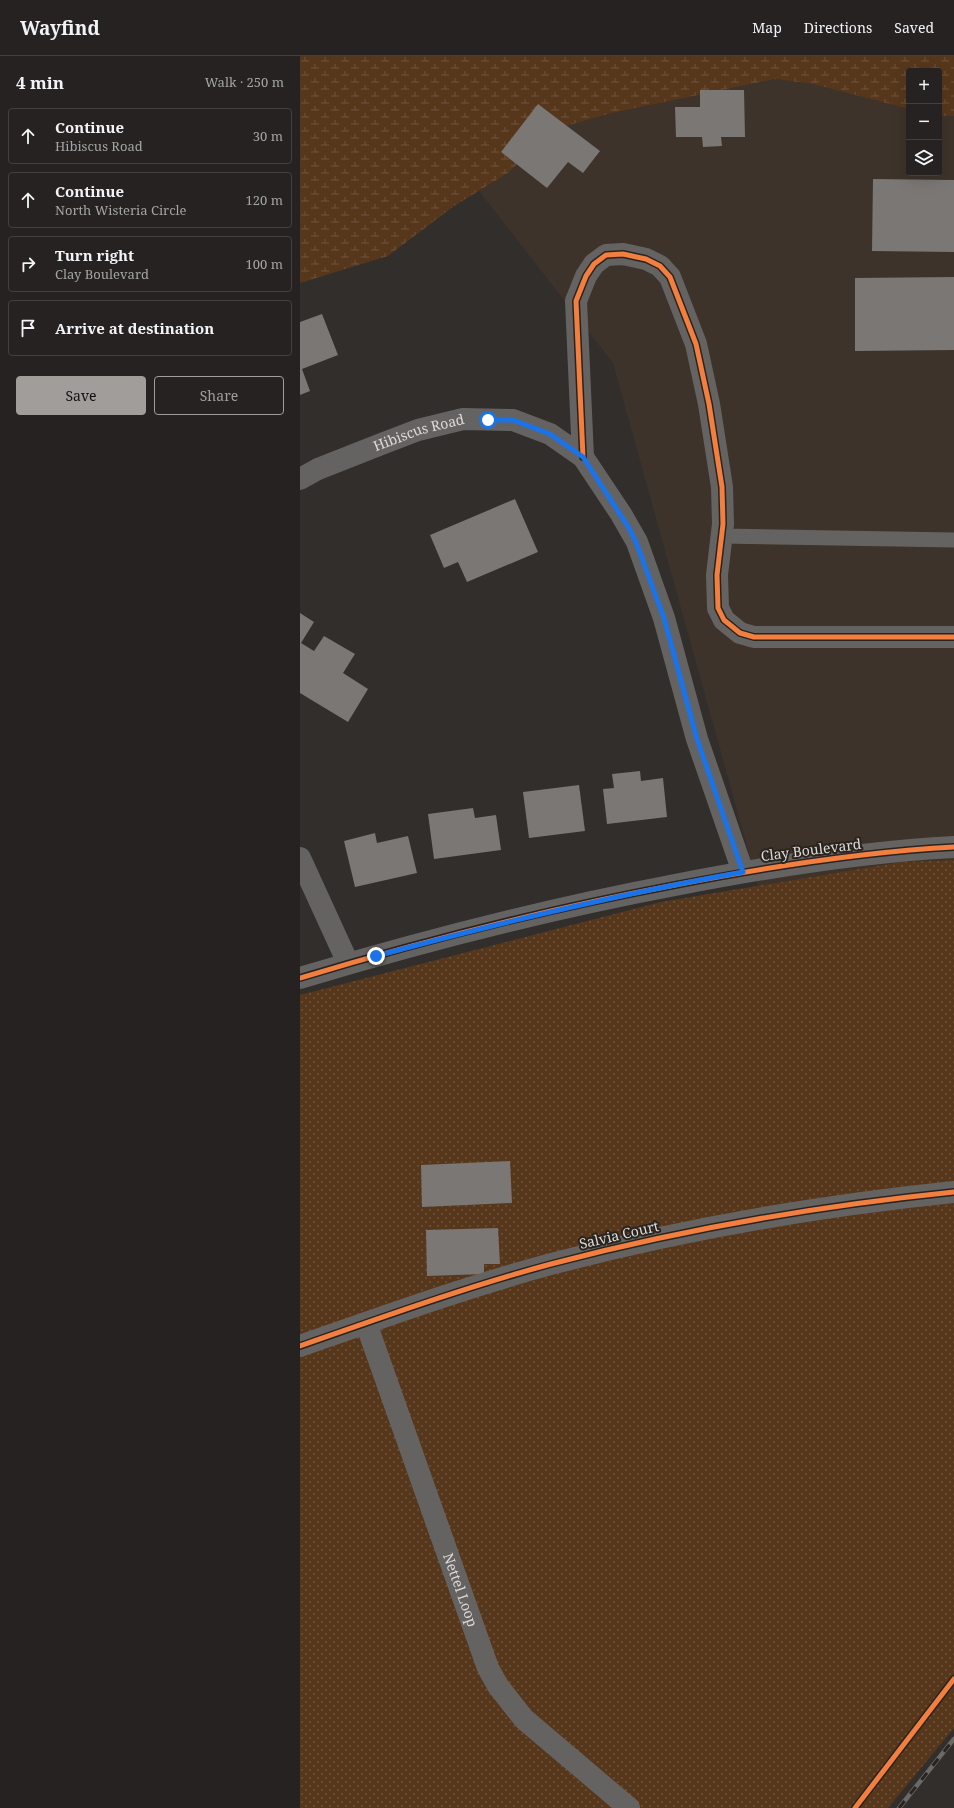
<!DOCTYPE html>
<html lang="en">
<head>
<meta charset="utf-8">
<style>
  :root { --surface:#252221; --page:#312f2e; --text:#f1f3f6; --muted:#a3a4a5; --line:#423f3f; --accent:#a19d9a }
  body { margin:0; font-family:"Noto Serif",serif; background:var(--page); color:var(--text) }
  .controls { position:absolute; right:12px; top:12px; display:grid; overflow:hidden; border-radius:4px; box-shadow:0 4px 16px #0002 }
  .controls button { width:36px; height:36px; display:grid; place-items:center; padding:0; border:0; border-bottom:1px solid var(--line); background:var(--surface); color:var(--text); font:20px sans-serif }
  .stop { position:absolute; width:12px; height:12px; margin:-9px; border:3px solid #1a73e8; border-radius:50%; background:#fff }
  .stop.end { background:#1a73e8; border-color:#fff; box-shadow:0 1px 4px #0008 }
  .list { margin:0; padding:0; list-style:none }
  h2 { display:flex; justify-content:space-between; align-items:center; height:52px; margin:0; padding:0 16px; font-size:17px }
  h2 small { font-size:13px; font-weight:400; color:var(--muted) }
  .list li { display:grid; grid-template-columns:26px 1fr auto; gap:12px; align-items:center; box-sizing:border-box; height:56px; margin:0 8px 8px; padding:0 8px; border:1px solid var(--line); border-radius:4px }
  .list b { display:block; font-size:15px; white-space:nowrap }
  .list p { margin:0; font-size:13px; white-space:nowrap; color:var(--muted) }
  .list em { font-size:13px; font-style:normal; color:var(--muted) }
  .actions { display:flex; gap:8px; padding:12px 16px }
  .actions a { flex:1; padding:9px 0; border:1px solid var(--accent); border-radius:4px; text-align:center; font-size:14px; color:var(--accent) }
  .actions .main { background:var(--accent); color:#111 }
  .icon { flex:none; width:22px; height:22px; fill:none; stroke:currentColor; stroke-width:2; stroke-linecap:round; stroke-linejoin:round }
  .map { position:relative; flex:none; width:654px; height:1752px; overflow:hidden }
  header { display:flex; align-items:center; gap:24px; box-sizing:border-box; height:56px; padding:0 20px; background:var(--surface); border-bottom:1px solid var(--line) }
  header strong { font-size:19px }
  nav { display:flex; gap:22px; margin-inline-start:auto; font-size:14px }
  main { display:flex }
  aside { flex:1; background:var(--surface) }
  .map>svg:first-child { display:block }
  .built { fill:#3d332b }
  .grass { fill:url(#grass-dots) }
  .wetland { fill:url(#wetland-marsh) }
  .building { fill:#7a7775 }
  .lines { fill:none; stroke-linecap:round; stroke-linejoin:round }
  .service { stroke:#656361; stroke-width:15 }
  .minor { stroke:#656361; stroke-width:22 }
  .rail-casing { stroke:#6b6967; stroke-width:4.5 }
  .rail { stroke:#2a241f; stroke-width:3; stroke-dasharray:9; stroke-linecap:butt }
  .cycleway-casing { stroke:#2a241f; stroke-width:8 }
  .cycleway { stroke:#f27e40; stroke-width:5 }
  .route { stroke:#1a73e8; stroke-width:5 }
  .labels { text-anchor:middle; stroke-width:4; stroke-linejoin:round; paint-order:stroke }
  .street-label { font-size:14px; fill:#ddd9d6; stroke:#2a241f }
</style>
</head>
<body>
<header>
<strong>Wayfind</strong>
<nav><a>Map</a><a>Directions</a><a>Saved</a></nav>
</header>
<main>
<aside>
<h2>4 min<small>Walk · 250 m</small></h2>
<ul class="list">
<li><svg class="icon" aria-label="ahead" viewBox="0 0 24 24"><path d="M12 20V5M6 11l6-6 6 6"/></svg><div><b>Continue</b><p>Hibiscus Road</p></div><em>30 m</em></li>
<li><svg class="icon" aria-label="ahead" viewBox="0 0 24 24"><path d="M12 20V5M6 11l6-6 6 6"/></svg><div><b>Continue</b><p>North Wisteria Circle</p></div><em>120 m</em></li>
<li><svg class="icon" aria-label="right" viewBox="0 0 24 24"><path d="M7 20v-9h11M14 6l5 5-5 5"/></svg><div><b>Turn right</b><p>Clay Boulevard</p></div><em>100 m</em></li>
<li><svg class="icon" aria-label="arrive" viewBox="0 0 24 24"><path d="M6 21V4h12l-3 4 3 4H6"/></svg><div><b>Arrive at destination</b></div></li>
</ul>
<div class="actions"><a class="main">Save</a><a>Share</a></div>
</aside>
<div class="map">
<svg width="654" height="1752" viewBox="0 0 654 1752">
  <defs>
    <pattern id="grass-dots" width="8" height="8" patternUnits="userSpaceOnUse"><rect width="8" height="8" fill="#56371c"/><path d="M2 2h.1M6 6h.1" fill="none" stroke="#6e533c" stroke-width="1.8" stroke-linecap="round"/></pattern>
    <pattern id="wetland-marsh" width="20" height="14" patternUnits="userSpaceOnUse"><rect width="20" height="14" fill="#56371c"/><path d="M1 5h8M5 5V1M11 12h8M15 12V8" fill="none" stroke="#6e533c"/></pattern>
  </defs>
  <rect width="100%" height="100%" fill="#312e2c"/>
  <!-- built -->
  <path class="built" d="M475 23 513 28 609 53V117H639V60H654V804L601 806 458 830 313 307 179 135 208 117 252 74 312 57Z"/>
  <!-- grass -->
  <path class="grass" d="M654 804V1672L588 1752H0V939L361 846 601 806Z"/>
  <!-- wetland -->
  <path class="wetland" d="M0 0H654V60H639V15H609V53L513 28 475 23 312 57 252 74 208 117 154 150 88 200 0 227Z"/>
  <!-- building -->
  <g class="building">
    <path d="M400 34H444L445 81H421L422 90 403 91 402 81H376L375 51H400Z"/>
    <path d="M238 48 300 95 283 117 268 106 247 132 201 96Z"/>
    <path d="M573 123 654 124V196L572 195Z"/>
    <path d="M654 221V294L555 295V222Z"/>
    <path d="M22 258 38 299 2 313 10 335 0 339V266Z"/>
    <path d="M215 443 238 496 167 526 158 506 144 512 130 479Z"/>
    <path d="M0 557 14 566 1 587 14 595 24 580 55 598 43 617 68 633 48 666 0 637Z"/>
    <path d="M340 715 341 725 363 722 367 761 307 768 303 733 314 732 312 718Z"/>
    <path d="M279 729 285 775 229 782 223 736Z"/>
    <path d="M173 752 175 762 196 759 201 794 134 803 128 758Z"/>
    <path d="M75 777 77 787 108 780 117 817 55 831 44 785Z"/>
    <path d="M210 1105 212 1147 122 1151 121 1109Z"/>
    <path d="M198 1172 200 1208H184V1218L127 1220 126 1174Z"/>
  </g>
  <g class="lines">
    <!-- service -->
    <path class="service" d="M421 480 654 484"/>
    <!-- minor -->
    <g class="minor">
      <path d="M283 401 276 245 286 220 294 208 306 199 323 198 346 203 360 210 370 221 396 288 409 348 422 431 423 468 417 519 418 552 424 564 440 577 454 581H654"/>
      <path id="s1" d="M0 423 18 413 84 387 118 374 163 363 213 364 250 378 283 401 321 458 337 486 364 562 397 683 443 816"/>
      <path d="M0 802 48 907"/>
      <path d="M0 922C123 885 248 853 375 829 467 811 560 796 654 791"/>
      <path id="s2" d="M66 1267 188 1612 198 1630 224 1663 329 1752"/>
      <path d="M0 1290C83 1261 166 1231 251 1208 384 1173 517 1150 654 1136"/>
    </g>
    <defs>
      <path id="rail" d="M599 1752 654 1683"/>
    </defs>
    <!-- rail casing -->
    <use href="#rail" class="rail-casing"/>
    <!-- rail -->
    <use href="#rail" class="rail"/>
    <defs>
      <g id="cycleway">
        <path d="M283 401 276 245 286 220 294 208 306 199 323 198 346 203 360 210 370 221 396 288 409 348 422 431 423 468 417 519 418 552 424 564 440 577 454 581H654"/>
        <path d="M0 922C123 885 248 853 375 829 467 811 560 796 654 791"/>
        <path d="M0 1290C83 1261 166 1231 251 1208 384 1173 517 1150 654 1136"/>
        <path d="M555 1752 654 1623"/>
      </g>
    </defs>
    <!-- cycleway casing -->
    <use href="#cycleway" class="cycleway-casing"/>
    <!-- cycleway -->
    <use href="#cycleway" class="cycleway"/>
  </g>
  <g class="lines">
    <!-- route -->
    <path class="route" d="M76 900C198 867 320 838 443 816L397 683 364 562 336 486 329 472 283 401 250 378 213 364H188"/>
  </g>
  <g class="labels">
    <!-- street labels -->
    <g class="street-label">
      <text dy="5" stroke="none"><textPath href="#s1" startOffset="128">Hibiscus Road</textPath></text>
      <text transform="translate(511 794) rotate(-7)" y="5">Clay Boulevard</text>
      <text transform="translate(319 1179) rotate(-13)" y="5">Salvia Court</text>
      <text dy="5" stroke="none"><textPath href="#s2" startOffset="283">Nettel Loop</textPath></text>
    </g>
  </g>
</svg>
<div class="controls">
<button>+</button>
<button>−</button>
<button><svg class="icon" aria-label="layers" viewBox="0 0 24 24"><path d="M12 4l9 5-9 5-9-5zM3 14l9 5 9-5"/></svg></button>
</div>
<div class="stop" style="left:188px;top:364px"></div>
<div class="stop end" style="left:76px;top:900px"></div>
</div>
</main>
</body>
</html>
